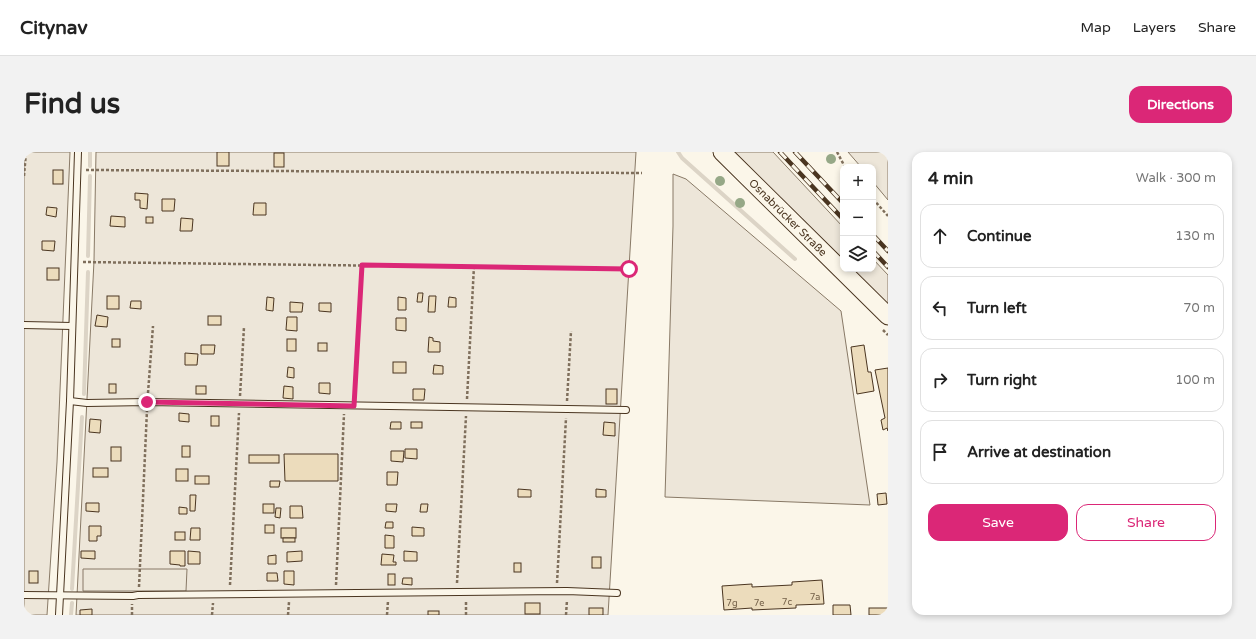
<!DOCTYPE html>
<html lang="en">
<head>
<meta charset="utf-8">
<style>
  :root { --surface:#fff; --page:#f2f2f2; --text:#222; --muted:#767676; --line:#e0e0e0; --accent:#db2777 }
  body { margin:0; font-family:"Varela Round",sans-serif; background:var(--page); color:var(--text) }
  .controls { position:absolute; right:12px; top:12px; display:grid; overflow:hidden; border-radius:8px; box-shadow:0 2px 6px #0003 }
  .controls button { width:36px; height:36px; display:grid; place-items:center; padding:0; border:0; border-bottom:1px solid var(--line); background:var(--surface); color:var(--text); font:20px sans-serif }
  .stop { position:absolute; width:12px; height:12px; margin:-9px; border:3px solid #db2777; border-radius:50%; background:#fff }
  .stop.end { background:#db2777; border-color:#fff; box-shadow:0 1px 4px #0008 }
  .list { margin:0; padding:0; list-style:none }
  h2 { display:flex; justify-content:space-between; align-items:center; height:52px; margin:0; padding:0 16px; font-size:17px }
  h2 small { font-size:13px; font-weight:400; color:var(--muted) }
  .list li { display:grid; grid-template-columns:26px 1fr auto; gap:12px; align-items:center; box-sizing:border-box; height:64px; margin:0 8px 8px; padding:0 8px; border:1px solid var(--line); border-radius:12px }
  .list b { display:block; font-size:15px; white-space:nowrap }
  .list em { font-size:13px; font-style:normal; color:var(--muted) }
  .actions { display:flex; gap:8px; padding:12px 16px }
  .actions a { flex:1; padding:9px 0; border:1px solid var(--accent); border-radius:12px; text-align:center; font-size:14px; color:var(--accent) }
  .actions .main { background:var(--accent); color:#fff }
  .icon { flex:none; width:22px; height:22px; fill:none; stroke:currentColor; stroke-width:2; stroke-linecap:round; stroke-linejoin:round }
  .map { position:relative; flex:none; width:864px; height:463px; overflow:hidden; border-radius:12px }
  header { display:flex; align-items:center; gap:24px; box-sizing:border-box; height:56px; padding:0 20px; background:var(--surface); border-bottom:1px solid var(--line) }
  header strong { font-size:19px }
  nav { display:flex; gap:22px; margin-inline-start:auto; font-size:14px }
  .intro { display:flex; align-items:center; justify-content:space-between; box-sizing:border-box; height:96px; padding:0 24px }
  h1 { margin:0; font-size:28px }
  .button { padding:10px 18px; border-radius:12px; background:var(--accent); color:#fff; font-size:14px; font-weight:700 }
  main { display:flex; gap:24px; padding:0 24px }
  aside { flex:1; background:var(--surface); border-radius:12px; box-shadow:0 2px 6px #0003 }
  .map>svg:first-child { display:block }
  .green { fill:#ede6d9; stroke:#887966 }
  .parking { fill:#ede7d9; stroke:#887966 }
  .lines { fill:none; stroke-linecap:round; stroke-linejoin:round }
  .stream { stroke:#dcd4c6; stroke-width:4 }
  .building { fill:#ecdcbc; stroke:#4a3520 }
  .lane-casing { stroke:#4a3520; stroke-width:8 }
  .secondary-casing { stroke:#4a3520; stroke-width:19 }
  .path { stroke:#7f6f5c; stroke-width:2.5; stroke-dasharray:3 2; stroke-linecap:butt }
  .lane { stroke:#fbf6e9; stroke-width:6 }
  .secondary { stroke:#fbf6e9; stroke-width:17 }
  .rail-casing { stroke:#4a3520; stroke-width:4.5 }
  .rail { stroke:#fbf6e9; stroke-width:3; stroke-dasharray:9; stroke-linecap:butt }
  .tree { fill:#96a887 }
  .route { stroke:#db2777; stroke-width:5 }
  .labels { text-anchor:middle; stroke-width:3; stroke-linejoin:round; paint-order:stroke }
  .number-label { font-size:9px; fill:#725f47 }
  .street-label { font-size:11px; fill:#4a3520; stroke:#fbf6e9 }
</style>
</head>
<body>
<header>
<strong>Citynav</strong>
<nav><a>Map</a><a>Layers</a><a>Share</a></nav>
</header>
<div class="intro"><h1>Find us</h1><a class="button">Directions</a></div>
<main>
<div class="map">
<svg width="864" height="463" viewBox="0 0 864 463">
  <rect width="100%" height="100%" fill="#fbf6e9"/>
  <!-- green -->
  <g class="green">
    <path d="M0 0H46L33 310 23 463H0Z"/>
    <path d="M72 0H612L584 463H52L70 109Z"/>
    <path d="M708 0H749L819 75V110Z"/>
    <path d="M824 0H864V48L849 30V15H837Z"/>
    <path d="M649 22 662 27 817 159 846 353 641 345 649 74Z"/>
    <path d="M849 107 864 123V154L826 117H849Z"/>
  </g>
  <!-- parking -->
  <path class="parking" d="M59 417H163L162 439H59Z"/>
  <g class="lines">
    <!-- stream -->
    <g class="stream">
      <path d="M654 0 658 6 771 107"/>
      <path d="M66 14V0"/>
      <path d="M64 104 66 24"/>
      <path d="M60 242 64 120"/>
      <path d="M48 437 58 265"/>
      <path d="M47 463 48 451"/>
    </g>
  </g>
  <!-- building -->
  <g class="building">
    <rect x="193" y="0" width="12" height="14"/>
    <rect x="250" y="1" width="10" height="14"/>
    <rect x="29" y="18" width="10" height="14"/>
    <path d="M111 41 124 42 123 57 116 56V48H111Z"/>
    <path d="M138 47H151L150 59H138Z"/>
    <path d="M230 51H242V63H229Z"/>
    <path d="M23 55 33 56 32 65 22 63Z"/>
    <path d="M87 64 101 65V75L86 74Z"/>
    <rect x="122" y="65" width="7" height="6"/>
    <path d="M157 66 169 67 168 79H156Z"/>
    <path d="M18 89H31L30 99 18 98Z"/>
    <rect x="23" y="116" width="12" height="12"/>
    <path d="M394 141H399L398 150H393Z"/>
    <rect x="83" y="144" width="12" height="13"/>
    <path d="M405 144H412L411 160H404Z"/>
    <path d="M243 145 250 146 249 159 242 158Z"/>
    <path d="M374 145 382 146V158H374Z"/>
    <path d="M425 145 432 146V155H424Z"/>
    <path d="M107 149H117V157L106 156Z"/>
    <path d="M266 150 279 151 278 160H266Z"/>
    <path d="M295 151H307V160L295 159Z"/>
    <path d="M73 163 84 165 83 175 71 174Z"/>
    <rect x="184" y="164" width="13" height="9"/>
    <path d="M263 165H273V179L262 178Z"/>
    <path d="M372 166H382V179L372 178Z"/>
    <path d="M405 185 409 186V189L416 190V200H404Z"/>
    <rect x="88" y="187" width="8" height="8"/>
    <rect x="263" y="187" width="9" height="12"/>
    <rect x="294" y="191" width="9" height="8"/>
    <path d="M177 193H191L190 202H177Z"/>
    <path d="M840 193 844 220H847L850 239 833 242 827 195Z"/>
    <path d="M161 201 174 202 173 213H161Z"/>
    <rect x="369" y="210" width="13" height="11"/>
    <path d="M410 213 419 214V222H409Z"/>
    <path d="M264 215 270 216V226L263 225Z"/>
    <path d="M864 216V279L863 276 859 278 857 268 861 266 851 218Z"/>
    <path d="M295 231H306V242L295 241Z"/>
    <rect x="85" y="232" width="7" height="9"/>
    <rect x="172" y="234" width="10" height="8"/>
    <path d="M260 234 269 235V247L259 246Z"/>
    <path d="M389 237H401L400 248H389Z"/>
    <rect x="582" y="237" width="11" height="15"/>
    <path d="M155 261 165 262V270L155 269Z"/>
    <rect x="187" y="264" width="8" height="10"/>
    <path d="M66 267 77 268 76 281 65 280Z"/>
    <path d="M367 270H377V277H366Z"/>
    <rect x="387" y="270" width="11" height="6"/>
    <path d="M580 270 591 271V284L579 283Z"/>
    <rect x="158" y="294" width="8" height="11"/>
    <rect x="87" y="295" width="10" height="14"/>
    <path d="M381 297H393V307L381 306Z"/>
    <path d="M367 299H380L379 310 367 309Z"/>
    <path d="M260 302H314V329H261Z"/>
    <rect x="225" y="303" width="30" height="8"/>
    <rect x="69" y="316" width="15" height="9"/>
    <rect x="152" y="317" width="12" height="12"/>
    <path d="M363 320H374L373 333H363Z"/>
    <rect x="171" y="324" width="14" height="8"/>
    <path d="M246 329H256L255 335H246Z"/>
    <path d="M494 337 507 338V345H494Z"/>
    <path d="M572 337 582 338V345H572Z"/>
    <path d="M862 341 863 352 854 353 853 342Z"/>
    <path d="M166 343H172L171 359H166Z"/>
    <path d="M62 351H75V360L62 359Z"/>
    <rect x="239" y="352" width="11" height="9"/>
    <path d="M362 352H373L372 360 362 359Z"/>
    <path d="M397 352H404L403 360H396Z"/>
    <path d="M266 354H278L279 366H266Z"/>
    <path d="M155 355 163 356V362H155Z"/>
    <path d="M252 356H257L256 366 251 365Z"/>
    <path d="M362 370H369V376H361Z"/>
    <rect x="241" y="373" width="9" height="8"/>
    <path d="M65 374H77V384H73V389H65Z"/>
    <path d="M388 375 400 376V384H388Z"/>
    <path d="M167 376H176V388H166Z"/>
    <rect x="257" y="376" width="15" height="10"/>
    <rect x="151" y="380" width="10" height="8"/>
    <path d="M361 383 370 384V396H361Z"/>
    <rect x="259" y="386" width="12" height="4"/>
    <path d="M57 399H71V407L57 406Z"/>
    <path d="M146 399H161V414H156V413L146 412Z"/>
    <path d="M164 399 176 400V412H164Z"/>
    <path d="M278 399V409L263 410V400Z"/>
    <path d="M380 399 393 400V409H380Z"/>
    <path d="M358 402 370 403 369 410H372V413H357Z"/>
    <path d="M252 403V412H244V404Z"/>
    <rect x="568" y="405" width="9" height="11"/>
    <rect x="490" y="411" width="7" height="9"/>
    <rect x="5" y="419" width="9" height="12"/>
    <path d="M260 419H270V433L260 432Z"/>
    <path d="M243 421H253L254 429H243Z"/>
    <rect x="364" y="422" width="7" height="11"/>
    <path d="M379 426H388V433L378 432Z"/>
    <path d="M798 428 800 452 772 453V456L728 458V456L700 458 698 434 728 432V435L768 433V430Z"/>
    <rect x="501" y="451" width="15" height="11"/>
    <path d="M809 453H826L827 463H809Z"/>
    <rect x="565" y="456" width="14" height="7"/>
    <rect x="845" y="456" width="19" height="7"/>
    <path d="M68 457V463H56V458Z"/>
    <rect x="404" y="459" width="11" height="4"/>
  </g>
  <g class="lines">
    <defs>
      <g id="lane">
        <path d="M0 173 48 174"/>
        <path d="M46 249 63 251 123 250 602 258"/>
        <path d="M0 443 109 444 114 443 543 439 593 441"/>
        <path d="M35 463 46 249 54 0"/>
      </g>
      <g id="secondary">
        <path id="s1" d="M698 0 864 164"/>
      </g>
    </defs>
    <!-- lane casing -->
    <use href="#lane" class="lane-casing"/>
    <!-- secondary casing -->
    <use href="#secondary" class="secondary-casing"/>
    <!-- path -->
    <g class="path">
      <path d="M813 0 821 15"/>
      <path d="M62 18 618 21"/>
      <path d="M0 24 2 0"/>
      <path d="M849 47 864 64"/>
      <path d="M59 110 610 117"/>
      <path d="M859 178 864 183"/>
      <path d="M124 241 129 174"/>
      <path d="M216 244 220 175"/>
      <path d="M331 244 338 113"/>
      <path d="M443 247 450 114"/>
      <path d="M543 249 547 179"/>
      <path d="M433 431 442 264"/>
      <path d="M533 431 542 266"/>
      <path d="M206 433 215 261"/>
      <path d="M312 433 320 262"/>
      <path d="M115 435 123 258"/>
      <path d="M108 463V452"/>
      <path d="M188 463 189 451"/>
      <path d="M264 463 265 450"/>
      <path d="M363 463 364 449"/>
      <path d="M442 463V448"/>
      <path d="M542 463 543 448"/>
    </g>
    <!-- lane -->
    <use href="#lane" class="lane"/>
    <!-- secondary -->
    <use href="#secondary" class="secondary"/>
    <defs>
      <g id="rail">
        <path d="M756 0 819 67"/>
        <path d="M771 0 819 51"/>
        <path d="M849 83 864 99"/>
        <path d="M849 99 864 115"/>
      </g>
    </defs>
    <!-- rail casing -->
    <use href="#rail" class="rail-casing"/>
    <!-- rail -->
    <use href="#rail" class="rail"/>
  </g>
  <!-- trees -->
  <g class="tree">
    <circle cx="807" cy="7" r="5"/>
    <circle cx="696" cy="29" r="5"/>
    <circle cx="716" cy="51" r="5"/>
  </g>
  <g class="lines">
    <!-- route -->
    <path class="route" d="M123 250 330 254 338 113 605 117"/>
  </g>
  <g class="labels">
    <!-- number labels -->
    <g class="number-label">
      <text x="791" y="448">7a</text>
      <text x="763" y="453">7c</text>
      <text x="708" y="454">7g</text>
      <text x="735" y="454">7e</text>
    </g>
    <!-- street labels -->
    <g class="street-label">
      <text dy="4" stroke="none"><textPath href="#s1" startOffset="93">Osnabrücker Straße</textPath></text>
    </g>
  </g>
</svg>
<div class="controls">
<button>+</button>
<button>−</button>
<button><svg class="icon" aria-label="layers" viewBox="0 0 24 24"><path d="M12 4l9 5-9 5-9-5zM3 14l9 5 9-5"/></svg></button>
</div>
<div class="stop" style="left:605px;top:117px"></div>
<div class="stop end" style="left:123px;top:250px"></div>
</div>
<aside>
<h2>4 min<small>Walk · 300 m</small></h2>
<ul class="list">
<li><svg class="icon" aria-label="ahead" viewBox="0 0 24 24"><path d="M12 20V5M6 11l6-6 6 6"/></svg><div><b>Continue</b></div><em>130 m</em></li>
<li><svg class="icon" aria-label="left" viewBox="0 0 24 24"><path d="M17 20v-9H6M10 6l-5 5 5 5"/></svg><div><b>Turn left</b></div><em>70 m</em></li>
<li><svg class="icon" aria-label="right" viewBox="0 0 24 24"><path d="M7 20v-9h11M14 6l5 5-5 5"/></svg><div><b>Turn right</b></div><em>100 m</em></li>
<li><svg class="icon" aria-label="arrive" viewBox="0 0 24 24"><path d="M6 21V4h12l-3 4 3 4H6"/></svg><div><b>Arrive at destination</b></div></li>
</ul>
<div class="actions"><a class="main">Save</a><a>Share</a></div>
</aside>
</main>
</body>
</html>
